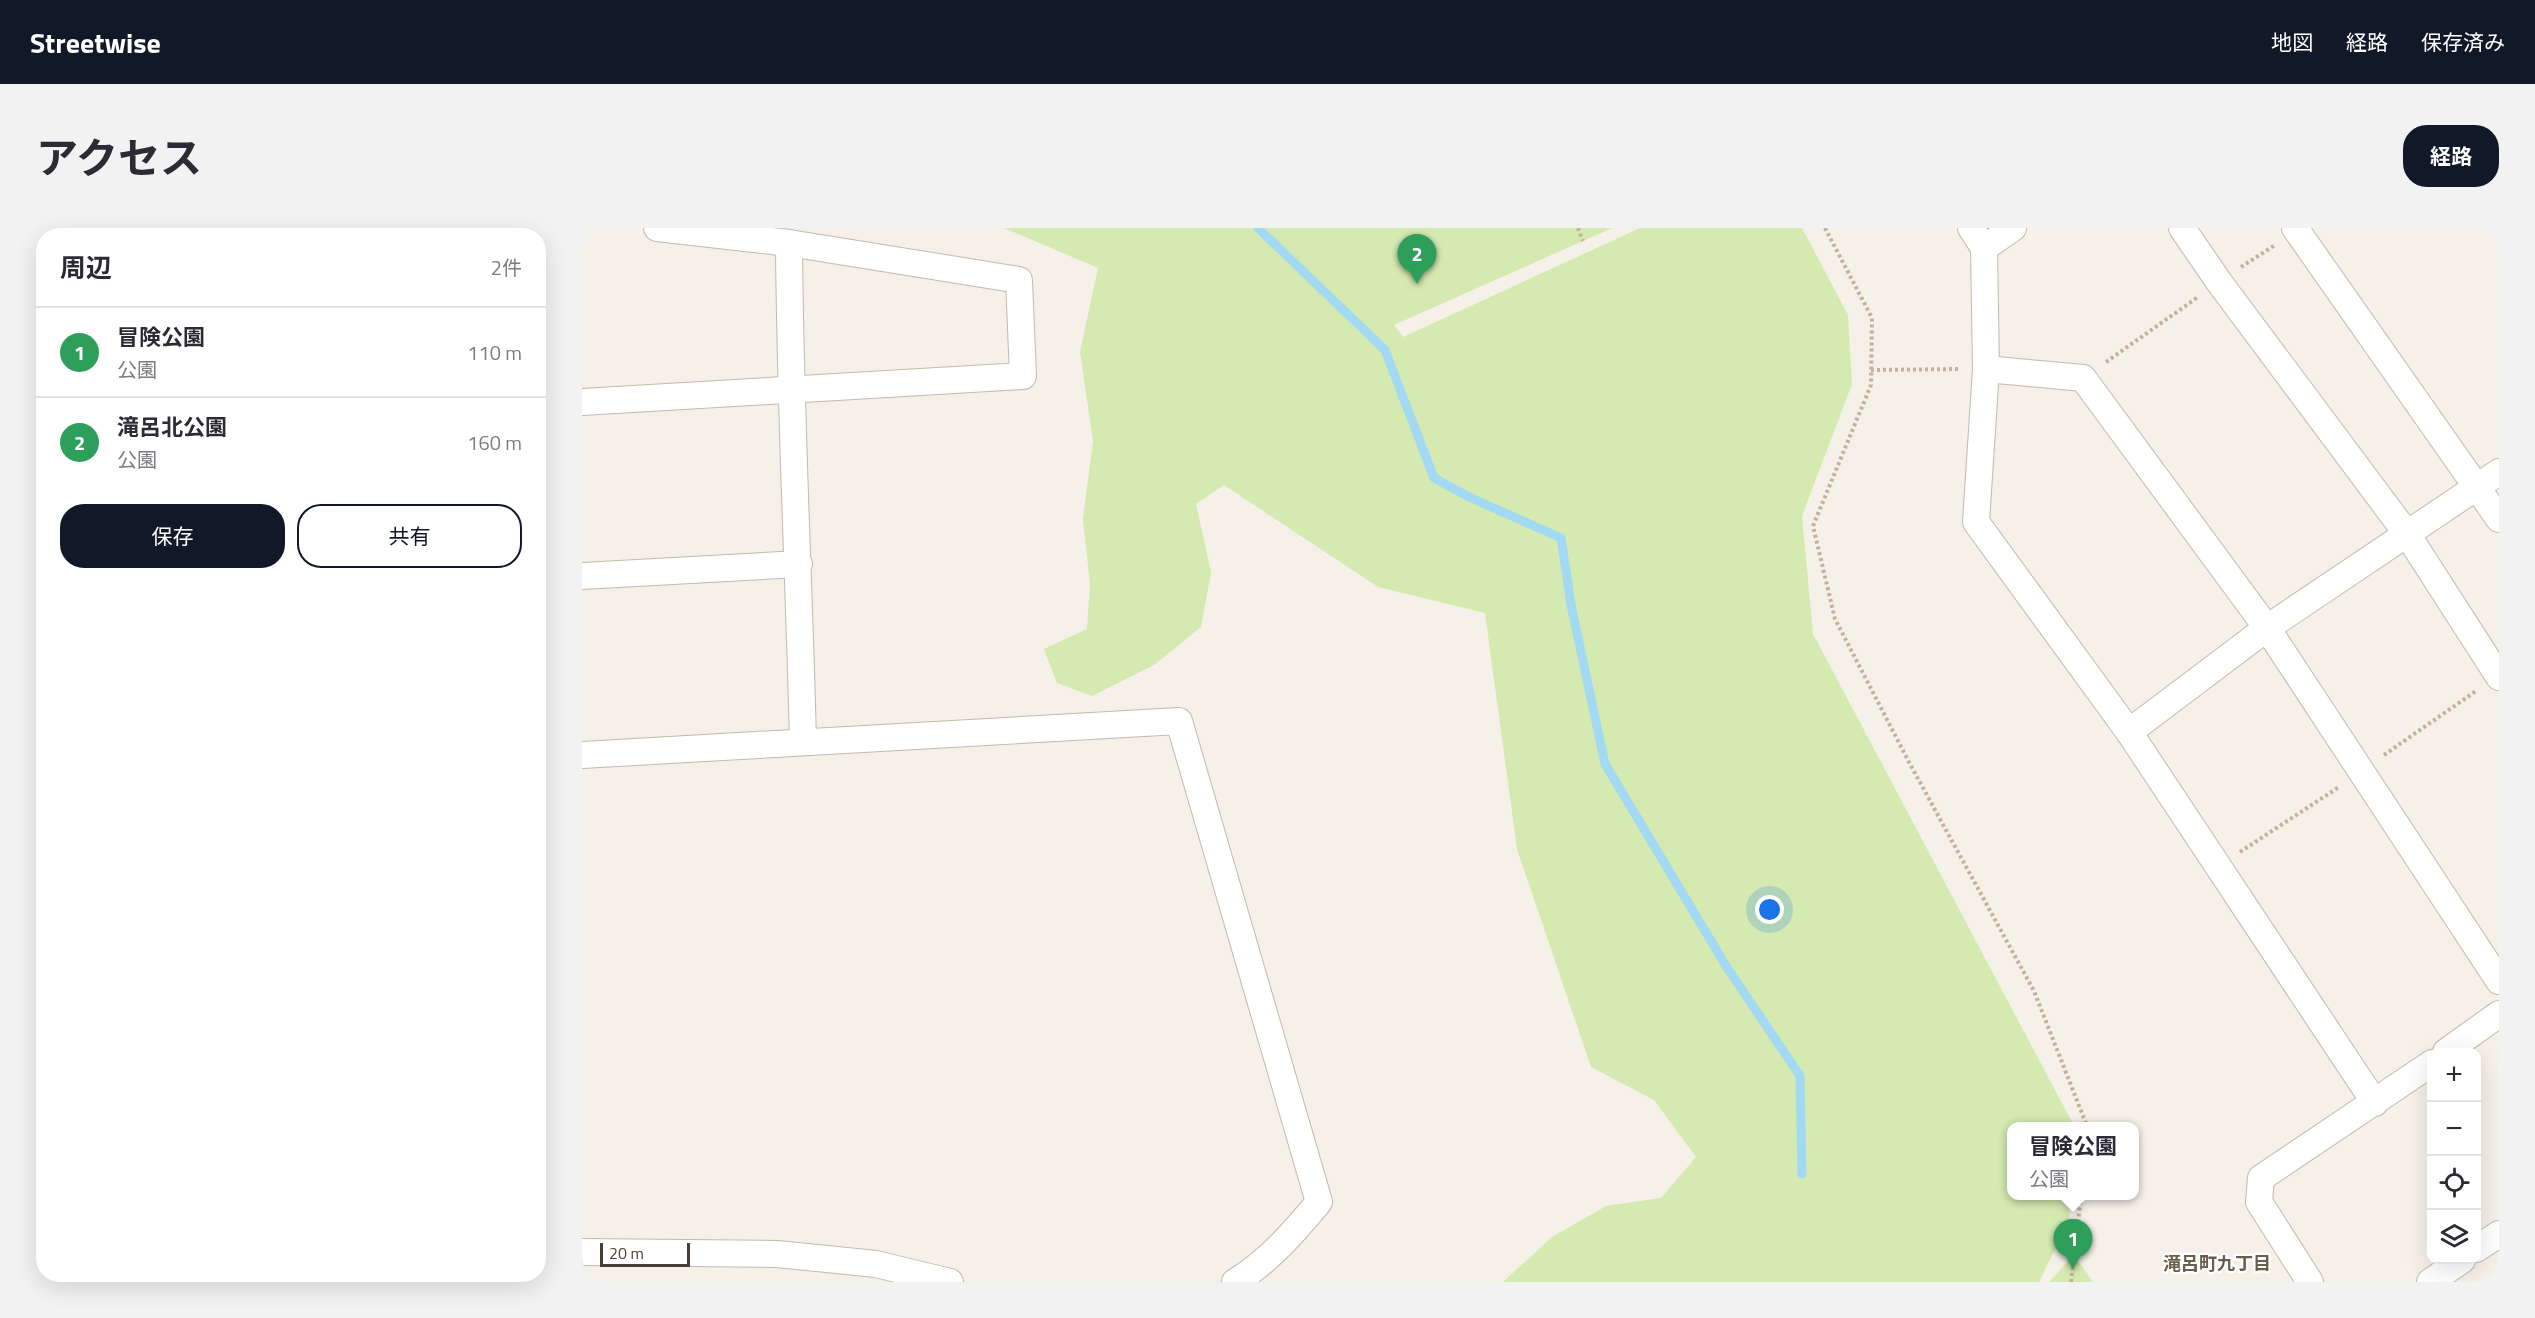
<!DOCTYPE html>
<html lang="ja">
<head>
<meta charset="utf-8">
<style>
  :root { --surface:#fff; --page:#f2f2f3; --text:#2b2b33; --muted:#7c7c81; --line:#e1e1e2; --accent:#111827 }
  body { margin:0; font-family:"Titillium Web","Noto Sans JP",sans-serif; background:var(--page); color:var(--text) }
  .controls { position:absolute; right:18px; bottom:18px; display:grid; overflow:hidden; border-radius:12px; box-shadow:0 6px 24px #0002 }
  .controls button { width:54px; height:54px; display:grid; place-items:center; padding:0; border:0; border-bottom:2px solid var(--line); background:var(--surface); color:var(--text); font:30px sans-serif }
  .scale { position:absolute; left:18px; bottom:15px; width:90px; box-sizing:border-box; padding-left:6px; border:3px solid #484037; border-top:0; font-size:16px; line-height:21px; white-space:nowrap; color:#484037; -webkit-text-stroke:4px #fff; paint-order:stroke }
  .you { position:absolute; left:1188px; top:682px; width:21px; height:21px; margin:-15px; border:4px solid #fff; border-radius:50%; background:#1a73e8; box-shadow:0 0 0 9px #1a73e833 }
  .badge { display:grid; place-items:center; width:39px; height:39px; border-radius:50%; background:var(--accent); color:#fff; font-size:20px; font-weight:700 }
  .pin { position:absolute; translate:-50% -50px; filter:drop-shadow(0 2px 3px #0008) }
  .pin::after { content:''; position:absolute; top:32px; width:21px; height:18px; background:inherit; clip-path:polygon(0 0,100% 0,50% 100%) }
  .popup { position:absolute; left:1425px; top:894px; width:132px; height:78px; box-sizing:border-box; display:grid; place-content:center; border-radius:12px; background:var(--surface); filter:drop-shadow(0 2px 4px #0005); font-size:20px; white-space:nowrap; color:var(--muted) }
  .popup b { font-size:22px; color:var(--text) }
  .popup::after { content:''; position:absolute; left:50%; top:100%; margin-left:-12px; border:12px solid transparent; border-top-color:var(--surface) }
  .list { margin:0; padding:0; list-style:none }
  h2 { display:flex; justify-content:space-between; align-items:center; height:78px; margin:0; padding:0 24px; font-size:26px }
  h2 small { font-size:20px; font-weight:400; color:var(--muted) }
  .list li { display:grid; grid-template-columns:39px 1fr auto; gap:18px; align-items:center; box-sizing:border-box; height:90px; padding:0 24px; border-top:2px solid var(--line) }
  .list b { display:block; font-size:22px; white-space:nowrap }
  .list p { margin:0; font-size:20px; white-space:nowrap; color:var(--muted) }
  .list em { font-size:20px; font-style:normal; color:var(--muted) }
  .actions { display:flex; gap:12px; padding:18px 24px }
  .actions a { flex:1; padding:14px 0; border:2px solid var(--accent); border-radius:24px; text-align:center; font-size:21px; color:var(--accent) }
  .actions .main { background:var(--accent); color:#fff }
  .icon { flex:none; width:33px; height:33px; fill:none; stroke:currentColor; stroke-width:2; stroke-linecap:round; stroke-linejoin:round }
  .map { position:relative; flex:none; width:1917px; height:1054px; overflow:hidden; border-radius:24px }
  header { display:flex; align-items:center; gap:36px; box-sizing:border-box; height:84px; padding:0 30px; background:var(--accent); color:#fff }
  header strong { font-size:28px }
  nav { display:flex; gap:33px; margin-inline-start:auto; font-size:21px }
  .intro { display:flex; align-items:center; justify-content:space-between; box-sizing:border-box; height:144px; padding:0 36px }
  h1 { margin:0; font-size:42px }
  .button { padding:15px 27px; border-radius:24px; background:var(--accent); color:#fff; font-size:21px; font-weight:700 }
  main { display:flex; gap:36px; padding:0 36px }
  aside { flex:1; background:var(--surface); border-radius:24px; box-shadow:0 6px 24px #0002 }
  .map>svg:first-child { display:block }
  .green { fill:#d4eab0 }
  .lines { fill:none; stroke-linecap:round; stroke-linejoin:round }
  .stream { stroke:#a3d9f2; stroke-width:9 }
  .street-casing { stroke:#c3baad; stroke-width:28 }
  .path { stroke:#c3b29b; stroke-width:4; stroke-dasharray:3 3; stroke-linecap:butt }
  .street { stroke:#fff; stroke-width:26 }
  .labels { text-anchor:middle; stroke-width:4.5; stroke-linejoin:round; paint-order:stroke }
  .neighbourhood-label { font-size:18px; font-weight:bold; fill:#6b5d4d; stroke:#fff }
</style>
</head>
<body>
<header>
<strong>Streetwise</strong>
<nav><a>地図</a><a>経路</a><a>保存済み</a></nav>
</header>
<div class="intro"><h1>アクセス</h1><a class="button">経路</a></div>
<main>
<aside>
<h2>周辺<small>2件</small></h2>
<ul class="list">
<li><span class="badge" style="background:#2e9e5b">1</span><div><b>冒険公園</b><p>公園</p></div><em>110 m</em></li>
<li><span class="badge" style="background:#2e9e5b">2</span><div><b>滝呂北公園</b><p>公園</p></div><em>160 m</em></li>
</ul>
<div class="actions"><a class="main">保存</a><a>共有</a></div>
</aside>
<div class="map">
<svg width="1917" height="1054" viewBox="0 0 1917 1054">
  <rect width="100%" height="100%" fill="#f5f0e8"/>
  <!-- green -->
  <g class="green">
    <path d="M422 0H1030L812 97 821 109 1058 0H1220L1266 87 1270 156 1220 288 1231 406 1491 896V898H1430V968H1488L1487 992 1457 1054H921L970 1009 1024 978 1079 970 1114 929 1072 872 1009 839 935 621 903 385 796 359 642 257 614 276 629 344 619 399 572 437 510 468 475 455 462 421 505 401 508 356 501 291 511 213 498 124 516 40Z"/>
    <path d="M1492 1027 1511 1054H1467Z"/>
  </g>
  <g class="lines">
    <!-- stream -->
    <path class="stream" d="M676 0 803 122 852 250 887 269 979 310 989 377 1023 536 1144 738 1218 848 1220 946"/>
    <defs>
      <g id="street">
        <path d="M1389 0 1402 20 1404 141 1394 294 1547 504 1793 875"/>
        <path d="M1600 0 1637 54 1825 306 1917 449"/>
        <path d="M1713 0 1917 291"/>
        <path d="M207 15C208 182 217 347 221 514"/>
        <path d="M1402 20 1431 0"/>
        <path d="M1404 141 1501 150 1685 400 1917 753"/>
        <path d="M0 174 441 148 437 52 207 15 75 0"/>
        <path d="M0 348 217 336"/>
        <path d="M1547 504 1685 400 1917 244"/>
        <path d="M0 527 597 493 737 974C712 1004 687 1033 653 1054"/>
        <path d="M1864 824 1917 786"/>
        <path d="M1894 1021 1917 1006"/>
        <path d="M0 1024 195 1026 294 1036 368 1054"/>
        <path d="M1728 1054 1677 974 1679 950 1850 835"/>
        <path d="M1848 1054 1880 1032"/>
      </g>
    </defs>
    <!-- street casing -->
    <use href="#street" class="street-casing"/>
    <!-- path -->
    <g class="path">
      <path d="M996 0 1001 13"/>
      <path d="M1243 0 1290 90 1289 157 1231 298 1253 391 1329 538 1452 763 1505 898"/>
      <path d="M1659 39 1693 17"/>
      <path d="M1524 134 1616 69"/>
      <path d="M1289 142 1376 141"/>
      <path d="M1802 527 1894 463"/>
      <path d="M1658 624 1757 559"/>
      <path d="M1489 1054 1499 968"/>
    </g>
    <!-- street -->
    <use href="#street" class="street"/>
  </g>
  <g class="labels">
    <!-- neighbourhood labels -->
    <g class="neighbourhood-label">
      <text x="1635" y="1042">滝呂町九丁目</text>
    </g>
  </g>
</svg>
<div class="controls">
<button>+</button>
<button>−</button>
<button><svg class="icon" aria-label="locate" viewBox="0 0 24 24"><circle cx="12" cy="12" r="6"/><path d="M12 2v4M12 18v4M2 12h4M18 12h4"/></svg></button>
<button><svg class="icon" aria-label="layers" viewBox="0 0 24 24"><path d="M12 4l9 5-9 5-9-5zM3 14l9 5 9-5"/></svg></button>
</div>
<div class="scale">20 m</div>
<div class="you"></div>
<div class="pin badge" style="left:1491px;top:1041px;background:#2e9e5b">1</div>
<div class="popup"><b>冒険公園</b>公園</div>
<div class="pin badge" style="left:835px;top:56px;background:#2e9e5b">2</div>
</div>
</main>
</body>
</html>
